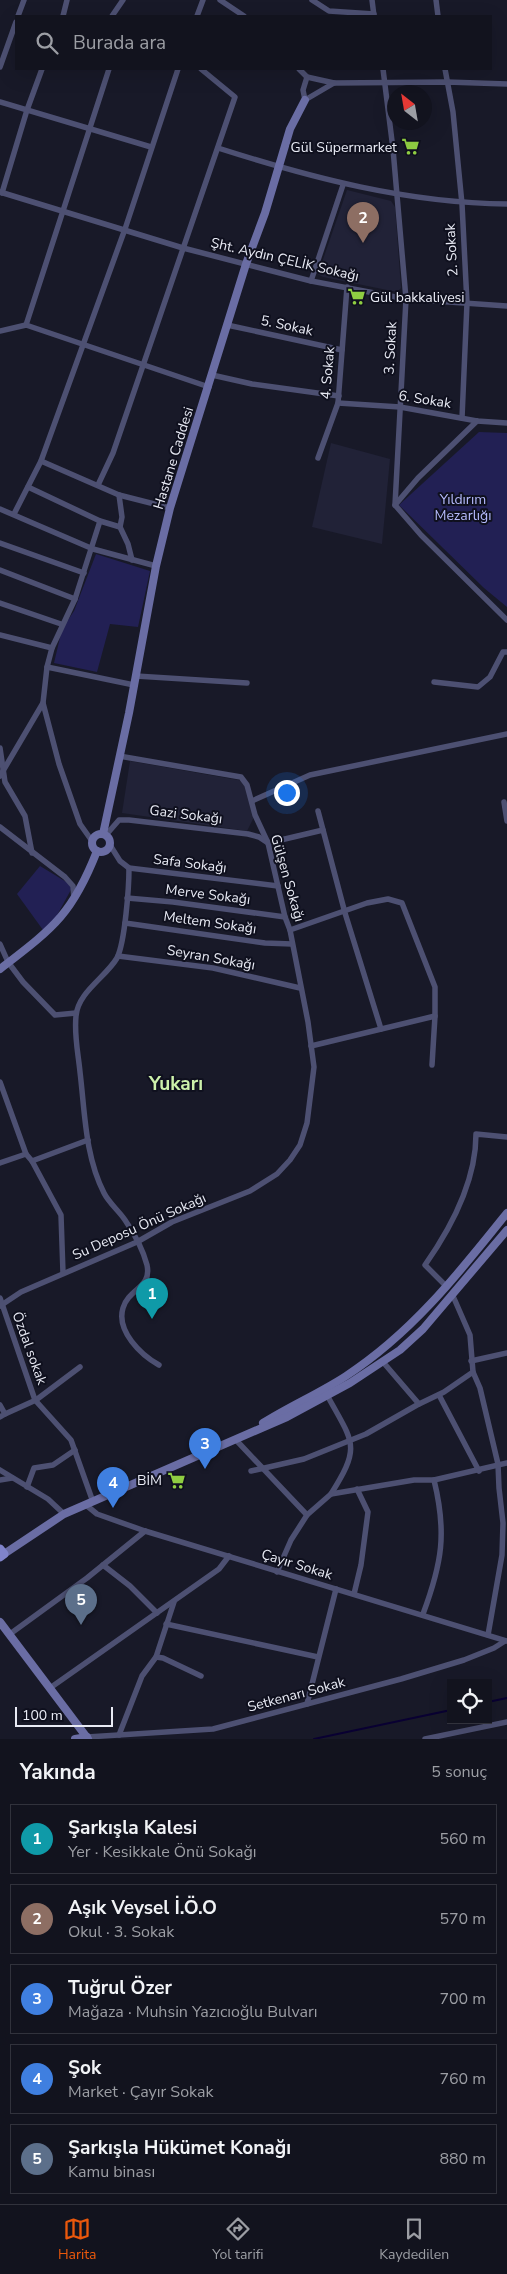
<!DOCTYPE html>
<html lang="tr">
<head>
<meta charset="utf-8">
<style>
  :root { --surface:#12131e; --page:#1b1c27; --text:#f1f3f6; --muted:#9c9ea4; --line:#31323c; --accent:#ea580c }
  body { margin:0; font-family:"Nunito Sans",sans-serif; background:var(--page); color:var(--text) }
  .controls { position:absolute; right:15px; bottom:15px; display:grid; overflow:hidden; border-radius:0px; box-shadow:0 5px 20px #0002 }
  .controls button { width:45px; height:45px; display:grid; place-items:center; padding:0; border:0; border-bottom:1px solid var(--line); background:var(--surface); color:var(--text); font:25px sans-serif }
  .compass { position:absolute; left:387px; top:85px; width:45px; height:45px; border-radius:50%; background:var(--surface); box-shadow:0 5px 20px #0002; rotate:329deg }
  .scale { position:absolute; left:15px; bottom:12px; width:98px; box-sizing:border-box; padding-left:5px; border:2px solid #e9ebf5; border-top:0; font-size:14px; line-height:18px; white-space:nowrap; color:#e9ebf5; -webkit-text-stroke:4px #0f101e; paint-order:stroke }
  .you { position:absolute; left:286px; top:792px; width:18px; height:18px; margin:-12px; border:4px solid #fff; border-radius:50%; background:#1a73e8; box-shadow:0 0 0 8px #1a73e833 }
  .badge { display:grid; place-items:center; width:32px; height:32px; border-radius:50%; background:var(--accent); color:#fff; font-size:16px; font-weight:700 }
  .pin { position:absolute; translate:-50% -41px; filter:drop-shadow(0 1px 2px #0008) }
  .pin::after { content:''; position:absolute; top:26px; width:18px; height:15px; background:inherit; clip-path:polygon(0 0,100% 0,50% 100%) }
  .list { margin:0; padding:0; list-style:none }
  h2 { display:flex; justify-content:space-between; align-items:center; height:65px; margin:0; padding:0 20px; font-size:21px }
  h2 small { font-size:16px; font-weight:400; color:var(--muted) }
  .list li { display:grid; grid-template-columns:32px 1fr auto; gap:15px; align-items:center; box-sizing:border-box; height:70px; margin:0 10px 10px; padding:0 10px; border:1px solid var(--line); border-radius:0px }
  .list b { display:block; font-size:19px; white-space:nowrap }
  .list p { margin:0; font-size:16px; white-space:nowrap; color:var(--muted) }
  .list em { font-size:16px; font-style:normal; color:var(--muted) }
  .icon { flex:none; width:28px; height:28px; fill:none; stroke:currentColor; stroke-width:2; stroke-linecap:round; stroke-linejoin:round }
  .map { position:relative; flex:none; width:507px; height:1739px; overflow:hidden }
  .search { position:absolute; background:var(--surface); box-shadow:0 5px 20px #0002; left:15px; right:15px; top:15px; height:55px; display:flex; align-items:center; gap:12px; box-sizing:border-box; padding:0 18px; border-radius:0px; color:var(--muted); font-size:19px }
  .sheet { height:465px; background:var(--surface) }
  nav { display:flex; justify-content:space-around; align-items:center; box-sizing:border-box; height:70px; border-top:1px solid var(--line); background:var(--surface); font-size:14px; color:var(--muted) }
  nav a { display:grid; justify-items:center; gap:2px }
  nav .on { color:var(--accent) }
  .map>svg:first-child { display:block }
  .built { fill:#212237 }
  .green { fill:#222054 }
  .lines { fill:none; stroke-linecap:round; stroke-linejoin:round }
  .stream { stroke:#090032; stroke-width:2 }
  .street { stroke:#4d5072; stroke-width:5.5 }
  .secondary { stroke:#6a6da4; stroke-width:8 }
  .primary { stroke:#8084cb; stroke-width:9 }
  .labels { text-anchor:middle; stroke-width:4; stroke-linejoin:round; paint-order:stroke }
  .poi-label { font-size:14px; fill:#e9ebf5; stroke:#0f101e; text-anchor:end }
  .street-label { font-size:14px; fill:#e9ebf5; stroke:#0f101e }
  .park-label { font-size:14px; fill:#b4b9fb; stroke:#0f101e }
  .district-label { font-size:19px; font-weight:bold; fill:#cdf1ab; stroke:#0f101e }
</style>
</head>
<body>
<div class="map">
<svg width="507" height="1739" viewBox="0 0 507 1739">
  <rect width="100%" height="100%" fill="#181928"/>
  <!-- built -->
  <g class="built">
    <path d="M347 190 391 201 395 207 401 288 397 292 323 277 318 274Z"/>
    <path d="M331 443 390 459 382 544 312 527Z"/>
    <path d="M130 761 244 781 255 815 247 831 122 813Z"/>
  </g>
  <!-- green -->
  <g class="green">
    <path d="M479 432 507 433V607L484 588 399 505Z"/>
    <path d="M96 554 150 571 138 627 110 624 97 672 54 663 62 629 74 611Z"/>
    <path d="M40 866 73 886 55 919 43 930 17 894Z"/>
  </g>
  <g class="lines">
    <!-- stream -->
    <g class="stream">
      <path d="M488 1702 507 1698"/>
      <path d="M314 1739 451 1710"/>
    </g>
    <!-- street -->
    <g class="street">
      <path d="M220 0 244 16"/>
      <path d="M312 0 329 11 374 14"/>
      <path d="M372 0 374 16"/>
      <path d="M436 0 438 16"/>
      <path d="M18 16 24 0"/>
      <path d="M63 16 67 0"/>
      <path d="M112 16 123 0"/>
      <path d="M197 16 203 0"/>
      <path d="M0 67 16 22"/>
      <path d="M299 69 307 77 334 83"/>
      <path d="M383 69 393 149 406 299 395 505"/>
      <path d="M445 69 453 112 462 204 467 303 462 418"/>
      <path d="M307 77 303 90 305 100 334 83 447 82 507 84"/>
      <path d="M0 102 151 147"/>
      <path d="M218 148C312 178 407 203 507 204"/>
      <path d="M0 192 183 248 311 281 406 299 507 306"/>
      <path d="M2 193 27 110 42 69"/>
      <path d="M311 281 343 185"/>
      <path d="M26 325 109 69"/>
      <path d="M227 325 342 350"/>
      <path d="M0 331 26 325 209 387"/>
      <path d="M212 375 252 384 339 396"/>
      <path d="M338 403 400 407 477 421 507 423"/>
      <path d="M477 421 418 478 395 505 421 535 507 620"/>
      <path d="M318 458 338 403 347 287"/>
      <path d="M41 461 119 495 170 508"/>
      <path d="M98 485 113 453 235 97 201 69"/>
      <path d="M28 487 100 521 120 527 128 544 132 560"/>
      <path d="M119 495 122 517 120 527"/>
      <path d="M0 509 93 549 156 566"/>
      <path d="M14 514 41 461 125 229 178 69"/>
      <path d="M0 543 84 573"/>
      <path d="M0 570 75 599"/>
      <path d="M0 603 61 624"/>
      <path d="M0 635 52 648"/>
      <path d="M47 667 134 685"/>
      <path d="M136 676 247 683"/>
      <path d="M434 682 478 687 490 677 503 652H507"/>
      <path d="M0 748 5 782 25 816 32 853"/>
      <path d="M0 776 43 703"/>
      <path d="M252 801 310 775 507 734"/>
      <path d="M504 802 507 821"/>
      <path d="M318 811 345 913 381 1029"/>
      <path d="M0 827 65 877 73 886 74 899"/>
      <path d="M106 835 119 820H129L248 834 259 837 268 843 323 830"/>
      <path d="M92 841 80 824 59 764 43 703 47 667 52 648 75 599 100 521"/>
      <path d="M110 845 120 861 129 868 278 886"/>
      <path d="M129 868C129 887 125 942 117 958 106 977 78 992 76 1016 74 1035 78 1052 80 1072 85 1113 85 1156 104 1193 109 1203 119 1211 125 1220 134 1233 143 1250 147 1265 152 1288 129 1288 123 1308 116 1331 141 1355 159 1365"/>
      <path d="M127 898 173 902 285 917"/>
      <path d="M125 923 265 943 292 944"/>
      <path d="M290 930 367 903 388 899 402 903 435 987V1016"/>
      <path d="M0 944 8 962 23 982 55 1015 76 1013"/>
      <path d="M118 956 213 968 300 988"/>
      <path d="M311 1046 435 1016 432 1065"/>
      <path d="M0 1082 26 1154"/>
      <path d="M32 1161 88 1140"/>
      <path d="M0 1163 26 1154 32 1161 61 1215 63 1273"/>
      <path d="M447 1287 425 1265C451 1228 476 1180 476 1134L507 1137"/>
      <path d="M453 1296 470 1335 473 1372 480 1388 498 1464 499 1488 503 1523 502 1555 488 1635"/>
      <path d="M0 1298 35 1400 71 1440 93 1502"/>
      <path d="M0 1306 21 1292 137 1242 172 1222 250 1191 277 1174 290 1160 300 1145 307 1123 314 1067 308 1022 290 930 285 917 268 843 255 815 247 785 241 777 119 756"/>
      <path d="M471 1361 507 1353"/>
      <path d="M383 1362 419 1404"/>
      <path d="M327 1395C353 1443 362 1445 331 1494"/>
      <path d="M439 1395 479 1471"/>
      <path d="M0 1405 5 1414 0 1417"/>
      <path d="M5 1414 36 1400 80 1367"/>
      <path d="M236 1440 307 1515"/>
      <path d="M0 1470 48 1499 64 1514"/>
      <path d="M251 1471 304 1459 366 1434 417 1405 444 1392 473 1372"/>
      <path d="M0 1480 12 1478"/>
      <path d="M27 1487 34 1468 53 1465 75 1450"/>
      <path d="M86 1505 97 1514 145 1531 507 1641"/>
      <path d="M103 1565 130 1586 157 1613"/>
      <path d="M277 1572 291 1540 307 1515 331 1494 414 1480H434L507 1463"/>
      <path d="M354 1594 361 1565 368 1512 357 1489"/>
      <path d="M423 1614C442 1563 447 1533 434 1480"/>
      <path d="M166 1624 318 1657"/>
      <path d="M10 1634 87 1578 145 1531"/>
      <path d="M156 1657 163 1658 201 1676"/>
      <path d="M50 1688 219 1569 229 1556"/>
      <path d="M307 1704 336 1589"/>
      <path d="M119 1735 142 1676 156 1657 174 1602"/>
      <path d="M87 1737 213 1729 401 1679 464 1660 494 1648 505 1641"/>
      <path d="M425 1739 507 1722"/>
    </g>
    <!-- secondary -->
    <g class="secondary">
      <circle cx="101" cy="843" r="9"/>
      <path d="M103 834 129 713 156 566 170 508 246 264 265 213 290 129 305 100"/>
      <path d="M0 969C53 928 72 915 97 851"/>
      <path d="M263 1423C290 1406 320 1393 346 1376 412 1333 459 1273 507 1213"/>
      <path d="M4 1554 64 1514 287 1417 350 1383 400 1350 423 1329 507 1230"/>
      <path d="M0 1622 88 1739"/>
      <path d="M75 1739 87 1737"/>
    </g>
    <!-- primary -->
    <path class="primary" d="M0 1549 4 1554 0 1557"/>
  </g>
  <!-- icons -->
  <defs>
    <symbol id="supermarket-bare" viewBox="-9 -9 18 18"><path d="M-6-5.5h2.5l.6 2H6L4.5 2H-2.5L-4.4-4H-6ZM-1.5 3.2a1.3 1.3 0 1 0 .1 0ZM3 3.2a1.3 1.3 0 1 0 .1 0Z" fill="#8fcd42" stroke="#0f101e" stroke-width="2.5" paint-order="stroke"/></symbol>
  </defs>
  <g fill-rule="evenodd">
    <use href="#supermarket-bare" x="398" y="134" width="25" height="25"/>
    <use href="#supermarket-bare" x="344" y="284" width="25" height="25"/>
    <use href="#supermarket-bare" x="164" y="1468" width="25" height="25"/>
  </g>
  <g class="labels">
    <!-- poi labels -->
    <g class="poi-label">
      <text x="397" y="152">Gül Süpermarket</text>
      <text x="370" y="302" text-anchor="start">Gül bakkaliyesi</text>
      <text x="162" y="1485">BİM</text>
    </g>
    <!-- street labels -->
    <g class="street-label">
      <text transform="translate(451 250) rotate(-93)" y="5">2. Sokak</text>
      <text transform="translate(285 259) rotate(13)" y="5">Şht. Aydın ÇELİK Sokağı</text>
      <text transform="translate(287 325) rotate(12)" y="5">5. Sokak</text>
      <text transform="translate(390 348) rotate(-87)" y="5">3. Sokak</text>
      <text transform="translate(327 373) rotate(-85)" y="5">4. Sokak</text>
      <text transform="translate(425 399) rotate(9)" y="5">6. Sokak</text>
      <text transform="translate(173 458) rotate(-73)" y="5">Hastane Caddesi</text>
      <text transform="translate(186 814) rotate(7)" y="5">Gazi Sokağı</text>
      <text transform="translate(190 863) rotate(7)" y="5">Safa Sokağı</text>
      <text transform="translate(288 878) rotate(74)" y="5">Gülşen Sokağı</text>
      <text transform="translate(208 894) rotate(7)" y="5">Merve Sokağı</text>
      <text transform="translate(210 922) rotate(8)" y="5">Meltem Sokağı</text>
      <text transform="translate(211 957) rotate(10)" y="5">Seyran Sokağı</text>
      <text transform="translate(139 1226) rotate(-24)" y="5">Su Deposu Önü Sokağı</text>
      <text transform="translate(30 1348) rotate(70)" y="5">Özdal sokak</text>
      <text transform="translate(297 1564) rotate(17)" y="5">Çayır Sokak</text>
      <text transform="translate(296 1694) rotate(-15)" y="5">Setkenarı Sokak</text>
    </g>
    <!-- park labels -->
    <g class="park-label">
      <text x="463" y="504">Yıldırım<tspan x="463" dy="16">Mezarlığı</tspan></text>
    </g>
    <!-- district labels -->
    <g class="district-label">
      <text x="176" y="1090">Yukarı</text>
    </g>
  </g>
</svg>
<div class="controls">
<button><svg class="icon" aria-label="locate" viewBox="0 0 24 24"><circle cx="12" cy="12" r="6"/><path d="M12 2v4M12 18v4M2 12h4M18 12h4"/></svg></button>
</div>
<svg class="compass" viewBox="-18 -18 36 36"><path d="M0-13l5 13h-10z" fill="#e53935"/><path d="M0 13l5-13h-10z" fill="#9c9ea4"/></svg>
<div class="scale">100 m</div>
<div class="you"></div>
<div class="pin badge" style="left:152px;top:1319px;background:#0f9aa8">1</div>
<div class="pin badge" style="left:363px;top:243px;background:#8d6e63">2</div>
<div class="pin badge" style="left:205px;top:1469px;background:#3f7fe0">3</div>
<div class="pin badge" style="left:113px;top:1508px;background:#3f7fe0">4</div>
<div class="pin badge" style="left:81px;top:1625px;background:#5c6f8a">5</div>
<div class="search"><svg class="icon" aria-label="search" viewBox="0 0 24 24"><circle cx="10" cy="10" r="6"/><path d="M15 15l6 6"/></svg>Burada ara</div>
</div>
<section class="sheet">
<h2>Yakında<small>5 sonuç</small></h2>
<ul class="list">
<li><span class="badge" style="background:#0f9aa8">1</span><div><b>Şarkışla Kalesi</b><p>Yer · Kesikkale Önü Sokağı</p></div><em>560 m</em></li>
<li><span class="badge" style="background:#8d6e63">2</span><div><b>Aşık Veysel İ.Ö.O</b><p>Okul · 3. Sokak</p></div><em>570 m</em></li>
<li><span class="badge" style="background:#3f7fe0">3</span><div><b>Tuğrul Özer</b><p>Mağaza · Muhsin Yazıcıoğlu Bulvarı</p></div><em>700 m</em></li>
<li><span class="badge" style="background:#3f7fe0">4</span><div><b>Şok</b><p>Market · Çayır Sokak</p></div><em>760 m</em></li>
<li><span class="badge" style="background:#5c6f8a">5</span><div><b>Şarkışla Hükümet Konağı</b><p>Kamu binası</p></div><em>880 m</em></li>
</ul>
</section>
<nav>
<a class="on"><svg class="icon" aria-label="map" viewBox="0 0 24 24"><path d="M3 6l6-2 6 2 6-2v14l-6 2-6-2-6 2zM9 4v14M15 6v14"/></svg>Harita</a>
<a><svg class="icon" aria-label="directions" viewBox="0 0 24 24"><path d="M12 3l9 9-9 9-9-9zM9 14v-3h6M13 9l2 2-2 2"/></svg>Yol tarifi</a>
<a><svg class="icon" aria-label="saved" viewBox="0 0 24 24"><path d="M7 4h10v16l-5-4-5 4z"/></svg>Kaydedilen</a>
</nav>
</body>
</html>
